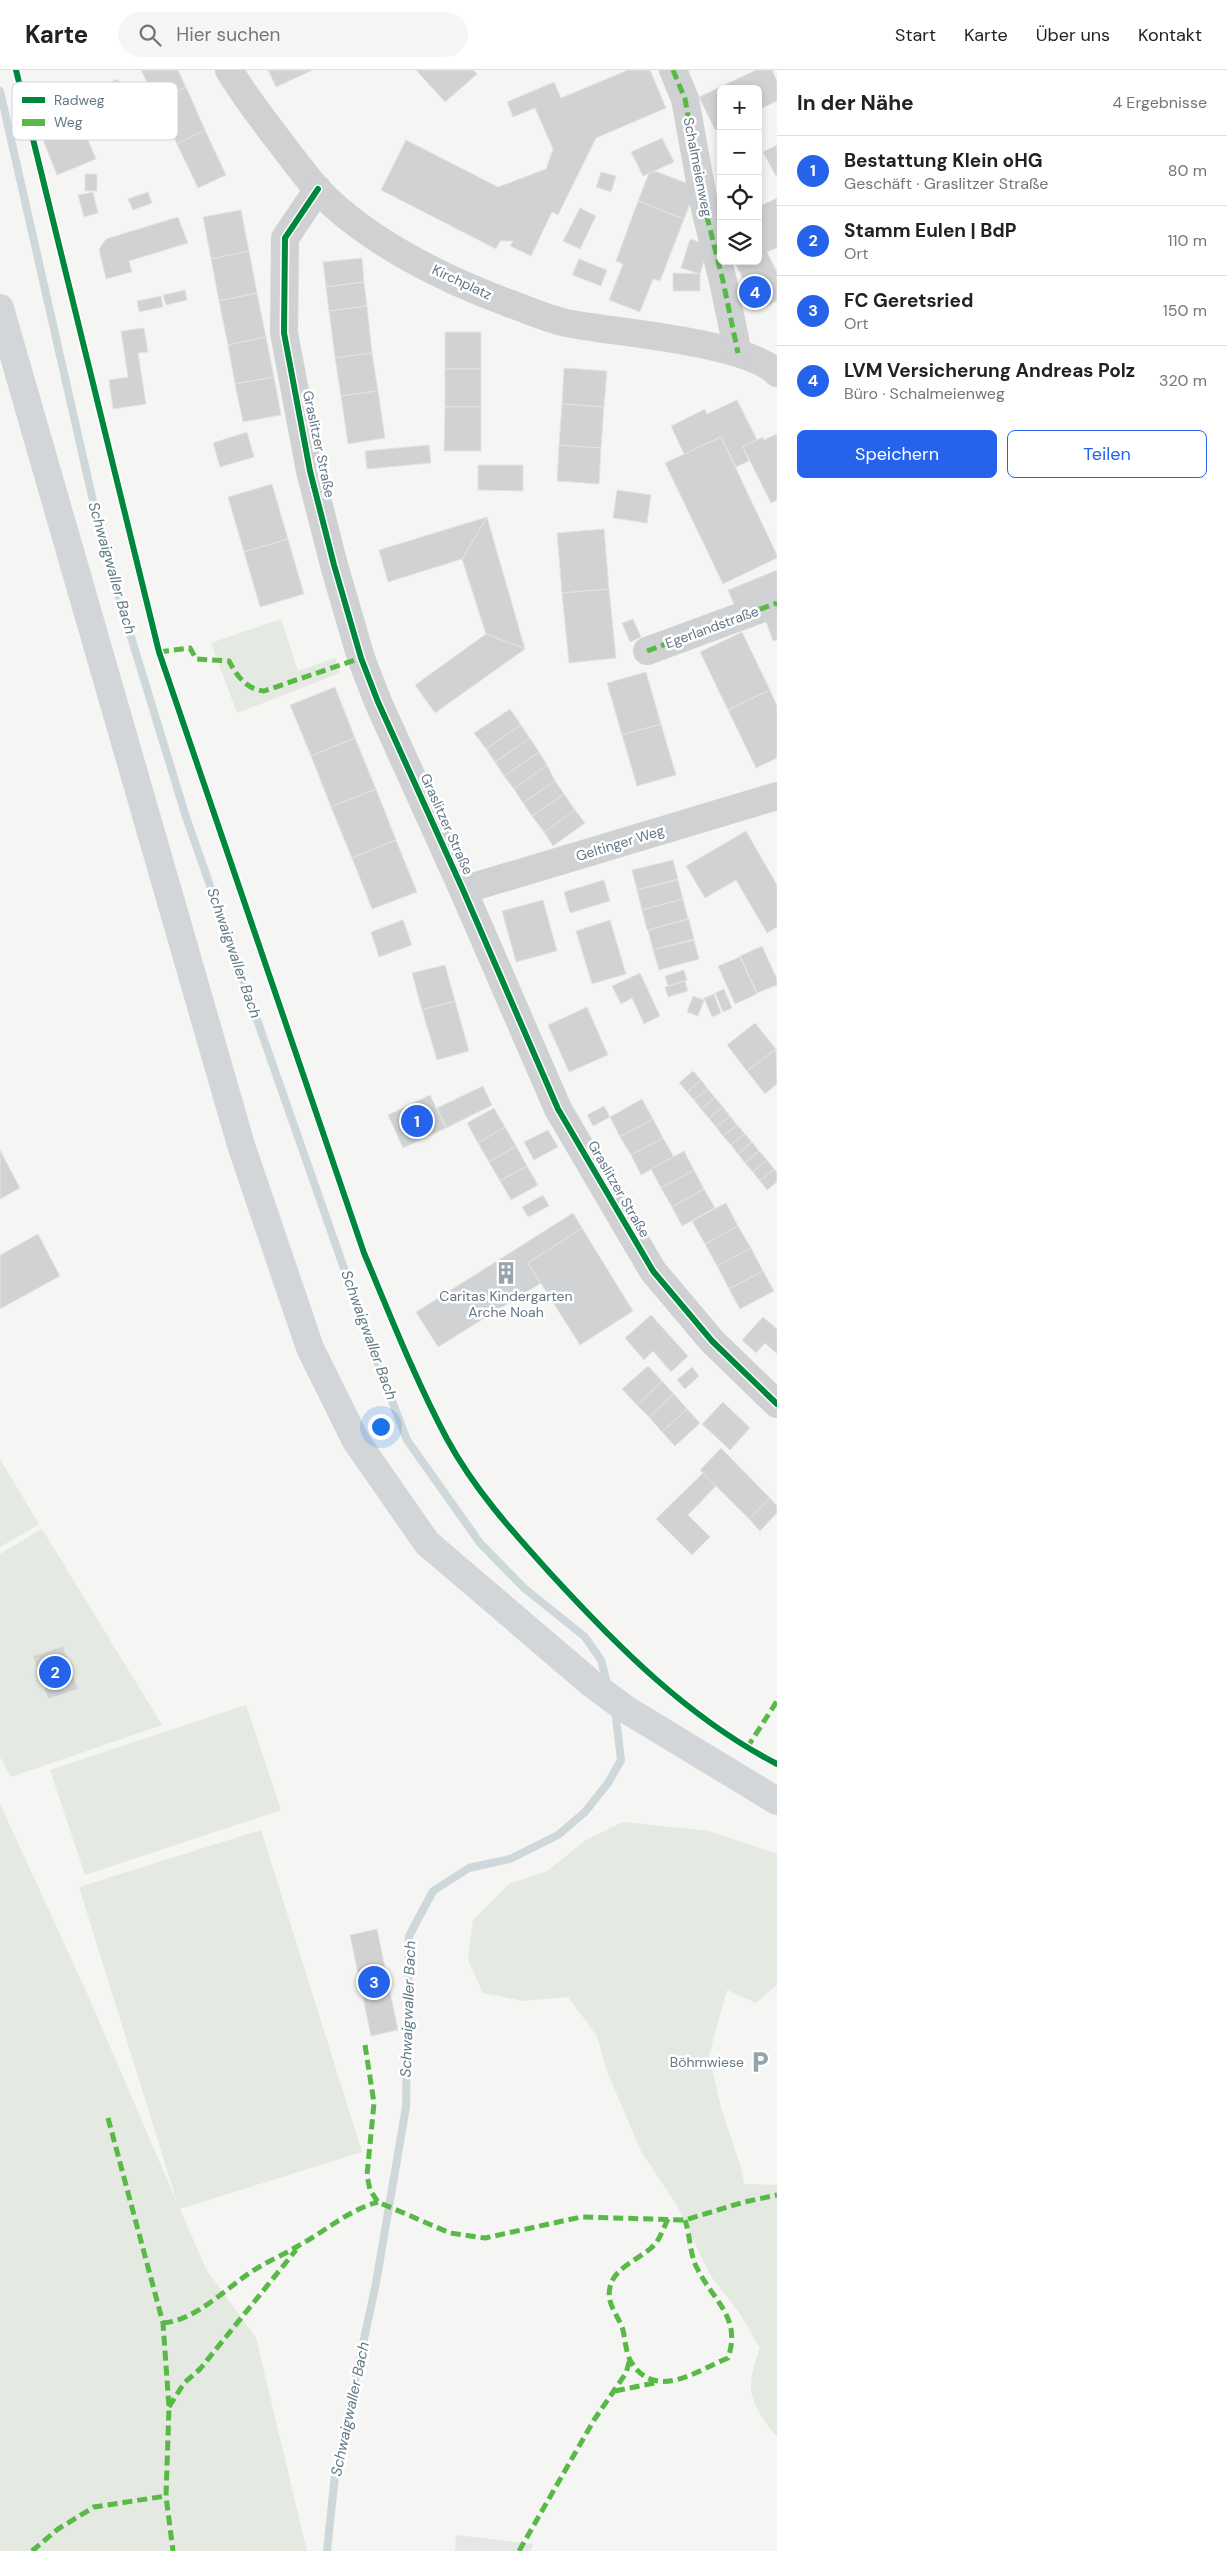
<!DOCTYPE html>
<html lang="de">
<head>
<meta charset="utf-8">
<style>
  :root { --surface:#fff; --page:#f6f6f6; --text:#222; --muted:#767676; --line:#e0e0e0; --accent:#2563eb }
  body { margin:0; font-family:"DM Sans",sans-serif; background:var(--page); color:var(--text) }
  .controls { position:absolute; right:15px; top:15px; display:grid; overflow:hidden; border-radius:8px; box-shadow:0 2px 8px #0003 }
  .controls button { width:45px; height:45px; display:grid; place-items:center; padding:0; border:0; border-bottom:1px solid var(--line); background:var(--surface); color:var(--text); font:25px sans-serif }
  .you { position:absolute; left:380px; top:1356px; width:18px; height:18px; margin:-12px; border:4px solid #fff; border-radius:50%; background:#1a73e8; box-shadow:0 0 0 8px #1a73e833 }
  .badge { display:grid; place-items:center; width:32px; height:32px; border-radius:50%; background:var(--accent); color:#fff; font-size:16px; font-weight:700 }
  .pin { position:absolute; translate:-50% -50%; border:2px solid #fff; box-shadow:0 1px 5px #0006 }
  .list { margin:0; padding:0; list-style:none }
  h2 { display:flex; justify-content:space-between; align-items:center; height:65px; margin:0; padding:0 20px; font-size:21px }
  h2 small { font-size:16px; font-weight:400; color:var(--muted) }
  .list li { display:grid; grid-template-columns:32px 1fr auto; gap:15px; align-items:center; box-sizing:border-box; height:70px; padding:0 20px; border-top:1px solid var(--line) }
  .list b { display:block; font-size:19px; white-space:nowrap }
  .list p { margin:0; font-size:16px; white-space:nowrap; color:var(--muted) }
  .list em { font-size:16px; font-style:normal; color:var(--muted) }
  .actions { display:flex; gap:10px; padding:15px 20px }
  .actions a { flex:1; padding:11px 0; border:1px solid var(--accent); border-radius:8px; text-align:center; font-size:18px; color:var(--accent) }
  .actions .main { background:var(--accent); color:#fff }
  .icon { flex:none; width:28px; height:28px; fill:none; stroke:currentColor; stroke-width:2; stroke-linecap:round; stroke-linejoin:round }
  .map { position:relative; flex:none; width:777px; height:2481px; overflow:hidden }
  header { display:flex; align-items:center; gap:30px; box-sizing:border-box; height:70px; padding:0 25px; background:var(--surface); border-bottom:1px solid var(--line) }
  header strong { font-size:24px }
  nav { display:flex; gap:28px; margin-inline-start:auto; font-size:18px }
  .search { width:350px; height:45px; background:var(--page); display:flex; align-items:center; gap:12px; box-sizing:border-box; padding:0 18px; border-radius:28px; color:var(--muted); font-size:19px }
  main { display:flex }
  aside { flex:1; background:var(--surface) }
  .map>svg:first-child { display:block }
  .built { fill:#e5e7e6 }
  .green { fill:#e4e9e1 }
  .water { fill:#ced8da }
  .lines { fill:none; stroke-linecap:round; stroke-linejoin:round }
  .stream { stroke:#ced8da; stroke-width:8 }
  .building { fill:#d1d2d3; stroke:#e4e4e3 }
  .minor { stroke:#d0d1d2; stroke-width:28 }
  .primary { stroke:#d3d6d9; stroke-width:28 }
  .quiet { stroke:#58b947; stroke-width:5; stroke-dasharray:10 5; stroke-linecap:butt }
  .cycleway-casing { stroke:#fff; stroke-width:9 }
  .cycleway { stroke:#00873e; stroke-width:6 }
  .labels { text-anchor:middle; stroke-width:5; stroke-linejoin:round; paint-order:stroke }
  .street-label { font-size:14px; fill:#637786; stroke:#fff }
  .poi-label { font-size:14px; fill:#637786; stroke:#fff }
  .water-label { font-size:15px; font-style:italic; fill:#5f7a83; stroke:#fff }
  .key { fill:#fff; stroke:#d0d6db; stroke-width:1 }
  .key-label { font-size:14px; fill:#637786 }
</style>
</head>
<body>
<header>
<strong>Karte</strong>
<div class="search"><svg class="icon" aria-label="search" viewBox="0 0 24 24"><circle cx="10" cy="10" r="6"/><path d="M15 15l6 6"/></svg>Hier suchen</div>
<nav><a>Start</a><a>Karte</a><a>Über uns</a><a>Kontakt</a></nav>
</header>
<main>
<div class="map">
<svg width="777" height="2481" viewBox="0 0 777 2481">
  <rect width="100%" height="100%" fill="#f5f5f3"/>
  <!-- built -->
  <path class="built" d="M456 2465 533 2474 531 2481H455Z"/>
  <!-- green -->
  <g class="green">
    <path d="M281 549 298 601 335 588 340 603 237 643 211 573Z"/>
    <path d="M0 1389 39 1454 0 1477Z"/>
    <path d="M42 1459 162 1655 11 1707 0 1687V1484Z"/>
    <path d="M246 1635 281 1740 85 1805 50 1700Z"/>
    <path d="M0 1734 86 1921 178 2135 79 1817 261 1760 362 2082 180 2139 206 2199 256 2268 307 2481H0Z"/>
    <path d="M623 1752 709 1761 777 1784V1915L756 1933 727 1920 709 1985 721 2038 741 2098 744 2114 777 2115V2367C767 2357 753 2335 751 2320 750 2307 756 2289 760 2278L740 2244 710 2205 676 2134 641 2081 606 1999 597 1966 568 1927 524 1931 483 1923 468 1890 473 1850 509 1814 547 1801 586 1770Z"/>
  </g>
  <!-- water -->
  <path class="water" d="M118 9 125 26 100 35 93 19Z"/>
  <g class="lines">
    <!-- stream -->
    <g class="stream">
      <path d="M0 21 103 475 186 747 374 1284 407 1370 480 1473 524 1518 585 1567 601 1590 608 1617"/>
      <path d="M327 2481 335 2405 376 2213 406 2037 409 1866 433 1821 469 1798 510 1789 558 1765 585 1742 608 1713 621 1690 615 1640"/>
    </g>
  </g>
  <!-- building -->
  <g class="building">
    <path d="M141 0H178L186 17 156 31Z"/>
    <path d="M268 0H313L276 17Z"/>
    <path d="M416 0H473L477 4 445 32Z"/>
    <path d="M628 0H650L666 38 596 68 558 145 552 142 531 186 510 176 513 171H500L496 179 381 120 406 70 498 117 546 99 553 79 535 38 513 47 507 32 554 12 561 28Z"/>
    <path d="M756 0H772L777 11V31L758 40V19H721V58L715 60 699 27Z"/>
    <path d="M186 17 205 60 177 74 156 31Z"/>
    <path d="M74 36 96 89 57 105 36 52Z"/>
    <path d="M205 60 226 105 198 118 177 74Z"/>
    <path d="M662 68 674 92 643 106 631 82Z"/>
    <path d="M777 75V105L776 106 763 82Z"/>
    <path d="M655 101 697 117 684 149 638 131 649 103Z"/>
    <path d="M601 102 616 106 611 122 596 117Z"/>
    <rect x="85" y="104" width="12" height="17"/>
    <path d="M93 122 98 143 84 147 78 125Z"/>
    <path d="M148 122 152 133 133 140 128 129Z"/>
    <path d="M777 128V178L767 182 777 202V231L759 240 734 191H758V137Z"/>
    <path d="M638 131 684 149 660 211 653 209 640 242 609 230 623 194 616 191Z"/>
    <path d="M580 138 596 146 580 179 563 171Z"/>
    <path d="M241 140 249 181 211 189 203 147Z"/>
    <path d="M178 147 188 173 129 191 132 202 106 209 99 179 106 169Z"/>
    <path d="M690 169 709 175 700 204 681 198Z"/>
    <path d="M249 181 257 223 219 231 211 189Z"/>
    <path d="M362 188 364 212 326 217 323 192Z"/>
    <path d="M579 189 607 200 601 216 572 205Z"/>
    <path d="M673 203 700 204V221H673Z"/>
    <path d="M364 212 367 236 329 241 326 217Z"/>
    <path d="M185 220 187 230 166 235 163 225Z"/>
    <path d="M257 223 266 267 228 275 219 231Z"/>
    <path d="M161 226 163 237 139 242 137 231Z"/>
    <path d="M367 236 372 283 335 288 329 241Z"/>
    <path d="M144 258 148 282 138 283 146 334 113 339 109 310 128 307 121 261Z"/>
    <rect x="445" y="262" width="36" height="37"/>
    <path d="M266 267 274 307 235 314 228 275Z"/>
    <path d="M372 283 378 321 341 326 335 288Z"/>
    <path d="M564 298 607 301 604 337 562 334Z"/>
    <rect x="445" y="299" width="36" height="38"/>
    <path d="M274 307 281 345 243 352 235 314Z"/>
    <path d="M378 321 385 368 348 374 341 326Z"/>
    <path d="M737 330 757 370 743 377 749 391 736 397 721 367 684 384 671 356 705 339 707 344Z"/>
    <path d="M562 334 604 337 601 378 559 375Z"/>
    <path d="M445 337H481V381H444Z"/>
    <path d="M247 362 254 387 220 397 213 373Z"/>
    <path d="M777 364V430L771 433 743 377 763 367 764 370Z"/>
    <path d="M721 367 777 485V488L723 514 665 393Z"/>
    <path d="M429 375 431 393 367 399 365 381Z"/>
    <path d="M559 375 601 378 599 414 557 411Z"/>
    <path d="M478 395H523V421L478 420Z"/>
    <path d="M272 414 288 469 244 482 228 427Z"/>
    <path d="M617 420 651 425 647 453 613 448Z"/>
    <path d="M487 447 525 579 486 564 462 489Z"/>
    <path d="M487 447 462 489 388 512 379 480Z"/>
    <path d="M604 459 609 519 562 523 557 463Z"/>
    <path d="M288 469 304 524 260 537 244 482Z"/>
    <path d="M777 500V529L738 544 728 520Z"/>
    <path d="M609 519 616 588 569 593 562 523Z"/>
    <path d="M777 542V570L773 571 764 546Z"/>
    <path d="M633 549 641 567 630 572 622 553Z"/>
    <path d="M742 562 770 620 728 640 700 582Z"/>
    <path d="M486 564 525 579 435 643 415 615Z"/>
    <path d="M646 602 661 654 622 665 607 613Z"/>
    <path d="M335 617 355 668 311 686 290 635Z"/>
    <path d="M770 620 777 636V688L756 698 728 640Z"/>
    <path d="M510 639 521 655 486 679 474 663Z"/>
    <path d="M661 654 676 705 637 716 622 665Z"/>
    <path d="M521 655 530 668 495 692 486 679Z"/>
    <path d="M355 668 376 719 331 737 311 686Z"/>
    <path d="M530 668 539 682 504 706 495 692Z"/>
    <path d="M539 682 547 695 514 719 504 706Z"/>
    <path d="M547 695 555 711 523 733 514 719Z"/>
    <path d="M555 711 564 724 532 746 523 733Z"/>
    <path d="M376 719 396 770 352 788 331 737Z"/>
    <path d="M564 724 575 740 544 762 532 746Z"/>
    <path d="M575 740 585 753 553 776 544 762Z"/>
    <path d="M746 761 777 815V857L767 863 736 810 705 828 686 796Z"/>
    <path d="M396 770 417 822 372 839 352 788Z"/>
    <path d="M673 790 678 809 637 820 632 800Z"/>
    <path d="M604 810 610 831 570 843 564 822Z"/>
    <path d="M678 810 683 829 642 840 637 820Z"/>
    <path d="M683 829 688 849 647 860 642 840Z"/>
    <path d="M543 830 557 881 516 892 502 841Z"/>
    <path d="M689 849 694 869 653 880 648 860Z"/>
    <path d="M403 850 412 875 379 887 371 862Z"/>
    <path d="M610 850 626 904 592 914 576 861Z"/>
    <path d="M694 870 699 889 659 900 653 880Z"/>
    <path d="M762 876 777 909V915L757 923 740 886Z"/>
    <path d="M740 887 757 924 735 934 718 896Z"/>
    <path d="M445 895 455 931 422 940 412 903Z"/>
    <path d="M684 900 687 910 668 916 665 906Z"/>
    <path d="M640 903 660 946 644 954 632 928 621 934 612 916Z"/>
    <path d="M685 911 688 921 668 927 665 917Z"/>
    <path d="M724 919 732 938 723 942 715 923Z"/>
    <path d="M714 924 721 943 712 947 704 928Z"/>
    <path d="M693 926 704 930 698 946 687 942Z"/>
    <path d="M455 931 469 981 437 990 422 940Z"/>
    <path d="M587 937 608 985 569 1002 548 955Z"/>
    <path d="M755 953 776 979 747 1001 727 975Z"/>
    <path d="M776 979 777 1014 765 1024 747 1001Z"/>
    <path d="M693 1001 701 1010 687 1022 679 1013Z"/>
    <path d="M701 1010 708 1019 694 1030 687 1022Z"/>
    <path d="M483 1016 492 1035 446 1058 437 1038Z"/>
    <path d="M708 1019 715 1028 701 1039 694 1030Z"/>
    <path d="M430 1025 446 1058 403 1078 388 1045Z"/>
    <path d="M715 1028 723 1037 709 1048 701 1039Z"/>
    <path d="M642 1029 653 1049 620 1067 610 1047Z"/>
    <path d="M604 1036 610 1047 593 1056 587 1045Z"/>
    <path d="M723 1037 730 1046 716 1057 709 1048Z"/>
    <path d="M494 1038 505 1057 478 1073 467 1053Z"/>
    <path d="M730 1046 737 1055 723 1066 716 1057Z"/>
    <path d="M653 1049 663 1068 631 1085 620 1067Z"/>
    <path d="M737 1055 745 1064 731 1075 723 1066Z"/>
    <path d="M505 1057 516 1076 489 1092 478 1073Z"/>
    <path d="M548 1060 558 1077 534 1090 524 1072Z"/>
    <path d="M745 1064 752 1072 738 1084 731 1075Z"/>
    <path d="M663 1068 674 1087 641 1105 631 1085Z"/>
    <path d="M752 1072 759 1081 745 1093 738 1084Z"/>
    <path d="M516 1076 527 1096 500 1111 489 1092Z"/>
    <path d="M0 1080 20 1118 0 1129Z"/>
    <path d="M684 1081 694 1100 661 1118 651 1099Z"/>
    <path d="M759 1081 767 1090 753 1102 745 1093Z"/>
    <path d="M767 1090 774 1099 760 1111 753 1102Z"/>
    <path d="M527 1096 538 1115 511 1130 500 1111Z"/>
    <path d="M774 1099 777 1103V1112L767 1120 760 1111Z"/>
    <path d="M694 1100 704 1119 672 1137 661 1118Z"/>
    <path d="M704 1119 715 1138 682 1156 672 1137Z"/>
    <path d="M543 1125 549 1136 528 1147 522 1137Z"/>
    <path d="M726 1133 738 1156 705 1174 692 1151Z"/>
    <path d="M573 1143 582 1158 528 1193 541 1213 438 1277 416 1242Z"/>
    <path d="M738 1156 751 1178 717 1196 705 1174Z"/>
    <path d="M582 1158 633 1241 580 1275 528 1193Z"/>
    <path d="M38 1164 60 1206 0 1239V1185Z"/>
    <path d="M751 1178 763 1201 729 1219 717 1196Z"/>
    <path d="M763 1201 774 1221 740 1239 729 1219Z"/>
    <path d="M651 1245 688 1286 671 1302 653 1281 644 1290 625 1268Z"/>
    <path d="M763 1247 777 1259V1284L765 1273 756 1283 742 1270Z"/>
    <path d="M648 1296 662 1311 637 1335 622 1319Z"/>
    <path d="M692 1297 699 1306 685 1319 677 1310Z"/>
    <path d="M662 1311 674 1324 649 1347 637 1335Z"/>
    <path d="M674 1324 687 1339 662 1362 649 1347Z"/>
    <path d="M723 1332 750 1358 730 1380 702 1354Z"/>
    <path d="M687 1339 700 1353 675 1376 662 1362Z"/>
    <path d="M721 1378 770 1428 749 1449 700 1400Z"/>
    <path d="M703 1403 716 1416 688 1445 710 1467 692 1485 656 1449Z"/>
    <path d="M770 1428 777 1436V1443L760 1461 749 1449Z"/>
    <path d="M63 1576 78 1619 48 1629 33 1586Z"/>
    <path d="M377 1859 398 1960 371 1966 350 1865Z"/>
  </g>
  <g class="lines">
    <!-- minor -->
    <g class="minor">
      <path d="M229 0C243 24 260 46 277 68 290 85 303 103 317 119 366 171 445 210 511 234 531 241 552 251 572 254 619 263 746 272 777 303"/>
      <path d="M673 0 685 29 705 139 723 211 738 283"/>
      <path d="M318 119 285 168 284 263 310 401 334 495 361 588 378 632 463 820 558 1039 653 1201 712 1271 777 1334"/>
      <path d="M647 581 777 533"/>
      <path d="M463 820 777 726"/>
    </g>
    <!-- primary -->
    <path class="primary" d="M0 238 241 1075 310 1278 356 1371 427 1473 592 1614 627 1640 777 1731"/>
    <!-- quiet -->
    <g class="quiet">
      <path d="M673 0 685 29 705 139 723 211 738 283"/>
      <path d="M647 581 777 533"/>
      <path d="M159 582 190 578 196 589 229 591C237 606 246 619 264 621L361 588"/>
      <path d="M747 1678 777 1631"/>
      <path d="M365 1975 374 2033 367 2105 370 2120 378 2132 450 2163 485 2168 581 2147 685 2150 744 2132 777 2125"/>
      <path d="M108 2048 163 2253 169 2337 166 2426 173 2481"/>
      <path d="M668 2149C664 2157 661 2166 656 2173 644 2188 614 2196 610 2217 606 2235 618 2244 623 2260 625 2269 626 2282 630 2290 654 2333 698 2300 728 2288 742 2247 713 2231 697 2198 690 2186 690 2164 685 2150"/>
      <path d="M163 2253C196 2250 224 2220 251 2202 266 2192 283 2185 298 2176 326 2161 348 2140 378 2132"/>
      <path d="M615 2321 659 2312"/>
      <path d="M169 2337 184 2313 200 2299 296 2180"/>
      <path d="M32 2481 58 2459 94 2437 166 2426"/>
      <path d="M519 2481 594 2350 626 2303 630 2289"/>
    </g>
    <defs>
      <g id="cycleway">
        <path d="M16 0 159 582 364 1183C390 1245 415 1309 447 1369 474 1419 512 1461 550 1503 617 1576 688 1648 777 1694"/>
        <path d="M318 119 285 168 284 263 310 401 334 495 361 588 378 632 463 820 558 1039 653 1201 712 1271 777 1334"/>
      </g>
    </defs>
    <!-- cycleway casing -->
    <use href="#cycleway" class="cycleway-casing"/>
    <!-- cycleway -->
    <use href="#cycleway" class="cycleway"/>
  </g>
  <!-- icons -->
  <defs>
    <symbol id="building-bare" viewBox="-9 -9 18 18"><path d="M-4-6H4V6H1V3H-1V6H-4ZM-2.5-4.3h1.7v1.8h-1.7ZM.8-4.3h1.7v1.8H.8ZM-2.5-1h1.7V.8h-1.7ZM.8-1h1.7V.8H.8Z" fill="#96a3ac" stroke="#fff" stroke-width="2.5" paint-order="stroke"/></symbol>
    <symbol id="parking-bare" viewBox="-9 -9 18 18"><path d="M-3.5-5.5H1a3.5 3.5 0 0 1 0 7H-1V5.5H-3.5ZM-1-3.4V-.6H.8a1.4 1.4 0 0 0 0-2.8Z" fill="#96a3ac" stroke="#fff" stroke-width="2.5" paint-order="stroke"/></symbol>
  </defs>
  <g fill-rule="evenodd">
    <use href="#building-bare" x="490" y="1187" width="32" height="32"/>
    <use href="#parking-bare" x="744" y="1976" width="32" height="32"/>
  </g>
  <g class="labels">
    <!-- street labels -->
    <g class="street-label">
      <text transform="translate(698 97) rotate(79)" y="5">Schalmeienweg</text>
      <text transform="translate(462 212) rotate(25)" y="5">Kirchplatz</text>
      <text transform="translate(319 374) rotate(78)" y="5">Graslitzer Straße</text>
      <text transform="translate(712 557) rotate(-20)" y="5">Egerlandstraße</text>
      <text transform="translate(447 754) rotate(66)" y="5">Graslitzer Straße</text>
      <text transform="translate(620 773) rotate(-17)" y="5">Geltinger Weg</text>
      <text transform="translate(619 1119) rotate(60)" y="5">Graslitzer Straße</text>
    </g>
    <!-- poi labels -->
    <g class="poi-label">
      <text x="506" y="1231">Caritas Kindergarten<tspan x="506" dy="16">Arche Noah</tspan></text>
      <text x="744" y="1997" text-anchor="end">Böhmwiese</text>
    </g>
    <!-- water labels -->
    <g class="water-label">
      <text transform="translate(112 498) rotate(74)" y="5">Schwaigwaller Bach</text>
      <text transform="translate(234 883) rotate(71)" y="5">Schwaigwaller Bach</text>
      <text transform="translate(369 1265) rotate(70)" y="5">Schwaigwaller Bach</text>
      <text transform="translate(408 1939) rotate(-88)" y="5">Schwaigwaller Bach</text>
      <text transform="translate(350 2339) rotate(-78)" y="5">Schwaigwaller Bach</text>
    </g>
  </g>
  <!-- legend -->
  <rect x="12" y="12" width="166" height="58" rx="8" class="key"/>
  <rect x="22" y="27" width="23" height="6" fill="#00873e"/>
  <rect x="22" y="49" width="23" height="7" fill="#58b947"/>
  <g class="key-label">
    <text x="54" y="35">Radweg</text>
    <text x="54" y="57">Weg</text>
  </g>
</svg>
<div class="controls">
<button>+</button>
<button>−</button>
<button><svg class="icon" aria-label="locate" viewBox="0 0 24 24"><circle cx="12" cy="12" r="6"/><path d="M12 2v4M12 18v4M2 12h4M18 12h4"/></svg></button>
<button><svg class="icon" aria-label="layers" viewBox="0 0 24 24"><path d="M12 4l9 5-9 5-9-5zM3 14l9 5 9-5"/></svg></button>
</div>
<div class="you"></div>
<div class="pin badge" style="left:417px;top:1051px">1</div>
<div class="pin badge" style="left:55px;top:1602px">2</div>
<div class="pin badge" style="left:374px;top:1912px">3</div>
<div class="pin badge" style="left:755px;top:222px">4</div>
</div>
<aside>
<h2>In der Nähe<small>4 Ergebnisse</small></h2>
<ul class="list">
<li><span class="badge">1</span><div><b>Bestattung Klein oHG</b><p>Geschäft · Graslitzer Straße</p></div><em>80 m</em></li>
<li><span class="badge">2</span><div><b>Stamm Eulen | BdP</b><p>Ort</p></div><em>110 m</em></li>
<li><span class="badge">3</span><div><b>FC Geretsried</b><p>Ort</p></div><em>150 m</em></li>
<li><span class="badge">4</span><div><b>LVM Versicherung Andreas Polz</b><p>Büro · Schalmeienweg</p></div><em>320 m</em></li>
</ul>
<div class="actions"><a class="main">Speichern</a><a>Teilen</a></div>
</aside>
</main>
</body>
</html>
